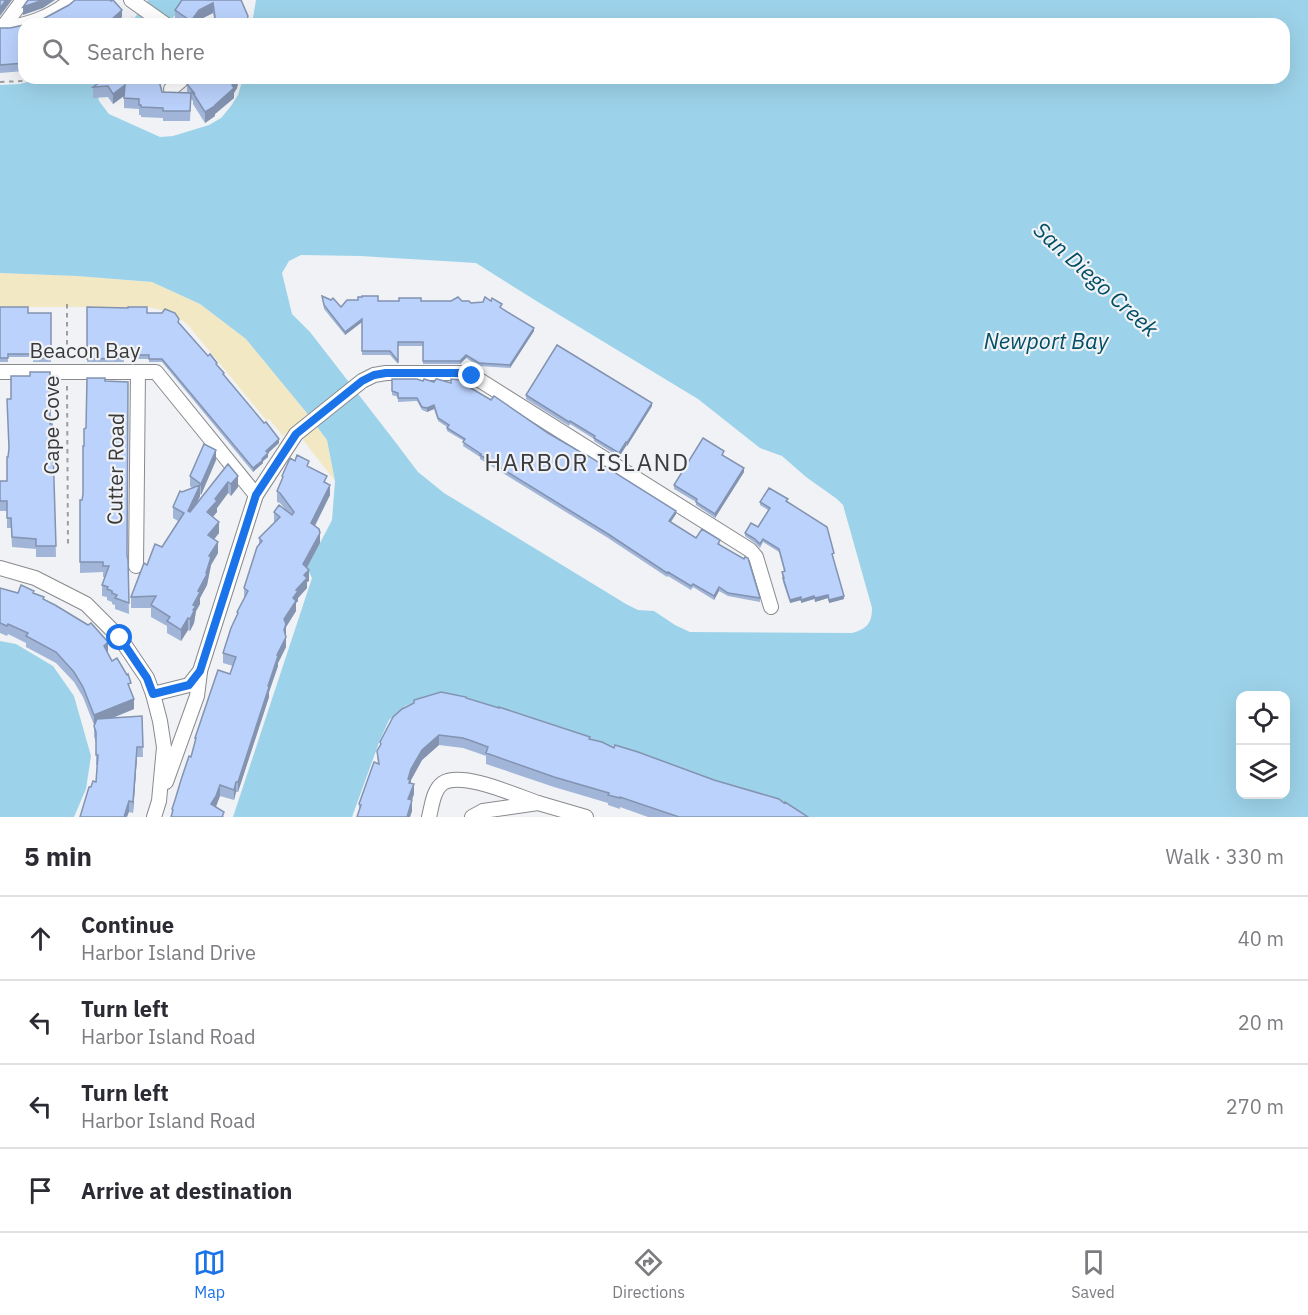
<!DOCTYPE html>
<html lang="en">
<head>
<meta charset="utf-8">
<style>
  :root { --surface:#fff; --page:#f7f7f7; --text:#2b2b33; --muted:#7c7c81; --line:#e1e1e2; --accent:#1a73e8 }
  body { margin:0; font-family:"IBM Plex Sans",sans-serif; background:var(--page); color:var(--text) }
  .controls { position:absolute; right:18px; bottom:18px; display:grid; overflow:hidden; border-radius:12px; box-shadow:0 6px 24px #0002 }
  .controls button { width:54px; height:54px; display:grid; place-items:center; padding:0; border:0; border-bottom:2px solid var(--line); background:var(--surface); color:var(--text); font:30px sans-serif }
  .stop { position:absolute; width:18px; height:18px; margin:-14px; border:4px solid #1a73e8; border-radius:50%; background:#fff }
  .stop.end { background:#1a73e8; border-color:#fff; box-shadow:0 2px 6px #0008 }
  .list { margin:0; padding:0; list-style:none }
  h2 { display:flex; justify-content:space-between; align-items:center; height:78px; margin:0; padding:0 24px; font-size:26px }
  h2 small { font-size:20px; font-weight:400; color:var(--muted) }
  .list li { display:grid; grid-template-columns:39px 1fr auto; gap:18px; align-items:center; box-sizing:border-box; height:84px; padding:0 24px; border-top:2px solid var(--line) }
  .list b { display:block; font-size:22px; white-space:nowrap }
  .list p { margin:0; font-size:20px; white-space:nowrap; color:var(--muted) }
  .list em { font-size:20px; font-style:normal; color:var(--muted) }
  .icon { flex:none; width:33px; height:33px; fill:none; stroke:currentColor; stroke-width:2; stroke-linecap:round; stroke-linejoin:round }
  .map { position:relative; flex:none; width:1308px; height:817px; overflow:hidden }
  .search { position:absolute; background:var(--surface); box-shadow:0 6px 24px #0002; left:18px; right:18px; top:18px; height:66px; display:flex; align-items:center; gap:15px; box-sizing:border-box; padding:0 21px; border-radius:18px; color:var(--muted); font-size:22px }
  .sheet { height:414px; background:var(--surface) }
  nav { display:flex; justify-content:space-around; align-items:center; box-sizing:border-box; height:84px; border-top:2px solid var(--line); background:var(--surface); font-size:16px; color:var(--muted) }
  nav a { display:grid; justify-items:center; gap:3px }
  nav .on { color:var(--accent) }
  .map>svg:first-child { display:block }
  .sand { fill:#f2e8c3 }
  .water { fill:#9dd3ea; fill-rule:evenodd }
  .lines { fill:none; stroke-linecap:round; stroke-linejoin:round }
  .minor-casing { stroke:#898a8d; stroke-width:16 }
  .path { stroke:#9d9ea0; stroke-width:2; stroke-dasharray:4.5 4.5; stroke-linecap:butt }
  .minor { stroke:#fff; stroke-width:14 }
  .wall { fill:#a1b5d9 }
  .shaded-wall { fill:#8393b0 }
  .building { fill:#bbd2fc; stroke:#8393b0; stroke-width:1.5 }
  .route { stroke:#1a73e8; stroke-width:8 }
  .labels { text-anchor:middle; stroke-width:4.5; stroke-linejoin:round; paint-order:stroke }
  .street-label { font-size:21px; fill:#38393a; stroke:#f0f2f5 }
  .water-label { font-size:22px; font-style:italic; fill:#004e65; stroke:#f0f2f5 }
  .quarter-label { font-size:24px; letter-spacing:1.5px; fill:#3b3c3f; stroke:#f0f2f5 }
</style>
</head>
<body>
<div class="map">
<svg width="1308" height="817" viewBox="0 0 1308 817">
  <rect width="100%" height="100%" fill="#f0f2f5"/>
  <!-- sand -->
  <path class="sand" d="M0 273 77 276 152 282 200 304 246 339 306 412 327 440 335 481 293 427 283 436 269 419 267 421 188 325C176 314 163 310 148 307H0Z"/>
  <!-- water -->
  <g class="water">
    <path d="M148 0H188L183 5 168 24H130Z"/>
    <path d="M256 0H1308V817H803L423 699 405 706 389 720 380 740 352 817H233L312 578 307 568 332 520 335 481 327 440 306 412 246 339 200 304 152 282 77 276 0 273V85L20 84 42 78H115L98 96 99 101 109 114 160 137 173 136 209 125 221 118 231 106 238 95 243 78H1284V24H252ZM301 255 360 256 476 263 538 302 698 399 760 448 782 456 806 477 837 499 843 505 872 608C872 623 867 629 852 633L690 632 675 625 654 611 638 610 626 604 444 493 418 472 393 439 310 332 292 314 282 273 289 261ZM1240 696H1286V794H1240Z"/>
    <path d="M0 641 16 644 53 666 74 696 91 756 86 789 74 817H0Z"/>
  </g>
  <g class="lines">
    <defs>
      <g id="minor">
        <path d="M131 0 165 24"/>
        <path d="M0 27C24 28 53 16 71 0"/>
        <path d="M3 27 23 0"/>
        <path d="M171 89 184 78"/>
        <path d="M0 372H156L256 495"/>
        <path d="M136 566 138 372"/>
        <path d="M0 568 35 578 86 604 120 638 147 678 153 694 160 721 164 747 159 801 154 817"/>
        <path d="M153 694 189 685 200 671 256 495 296 434 362 381 374 375 386 373H460L473 376 750 550 756 557 771 607"/>
        <path d="M166 782 197 696 200 672"/>
        <path d="M429 817C432 806 433 790 443 783 463 771 517 796 538 803"/>
        <path d="M472 817 483 811 538 803 586 817"/>
      </g>
    </defs>
    <!-- minor casing -->
    <use href="#minor" class="minor-casing"/>
    <!-- path -->
    <g class="path">
      <path d="M126 24 132 17"/>
      <path d="M0 82 23 81 34 78"/>
      <path d="M67 304V359"/>
      <path d="M67 386 68 545"/>
    </g>
    <!-- minor -->
    <use href="#minor" class="minor"/>
  </g>
  <!-- wall -->
  <g class="wall">
    <path d="M241 0 248 24H215L213 13 199 20 196 24H180L175 20V10Z"/>
    <path d="M24 25V71L0 73V28H10Z"/>
    <path d="M189 78H239L237 88 234 93V98L215 114V116L205 123 193 104V101L191 99 190 121H163V118L141 117V115H139V109L124 108V96L113 104 108 97 93 98V87L150 83 162 92 187 93V84L189 82Z"/>
    <path d="M322 296 341 307 378 301H462L502 308 534 331 510 368 479 366 466 358 460 364H423V346H398V364L390 355H362V322L345 335 324 309Z"/>
    <path d="M0 307 28 313H51V362H33V357H8V362H0Z"/>
    <path d="M87 307 147 313 179 322V323L208 356 217 365 224 375 279 443 268 453V457L263 461V463L253 472 162 362H149V359H124V362H87Z"/>
    <path d="M392 379 451 383 469 387 548 433 676 514 671 522 696 538 720 543 719 545 760 598V602L728 596 719 591 714 600 693 587 691 590 668 576 667 577 608 538 480 459V457L463 446 464 441 447 431V427L438 421 434 409 427 412 422 410 417 401 398 402V397L392 395Z"/>
    <path d="M526 395 652 406 627 446H626L619 457 594 441V439L570 424 569 426 526 399Z"/>
    <path d="M50 408 52 448H53L56 557H36V549L12 547 11 528H7V511H0V481H7L8 457Z"/>
    <path d="M724 455V456L744 472 715 518 696 505V502L674 489V485Z"/>
    <path d="M216 460 201 495 200 494V496L196 506 228 464 238 487 231 496 228 493 217 508V512L213 517 219 533 214 539 218 553 211 565 207 585 200 598V604L196 611 194 623 190 631 188 630 181 641 167 633V626L151 617V608H131V597L147 565 162 547 178 521 173 518V507L182 492 192 488 190 486V476Z"/>
    <path d="M309 467 327 483 330 495 315 526 320 543 307 568 309 581 307 582V588L298 598V601L296 603V611L286 627V647L278 663V666L269 692V697L238 792H236L234 800 220 796 216 807 224 817 172 815V809L191 757 195 742V738L230 674 233 666 223 663V653L237 617V612L244 598V588L259 545V538L274 523V512L285 509 280 503 277 502V491L282 480V476Z"/>
    <path d="M80 500 127 555 128 560 129 614 115 609V605L112 604V602L107 600V597L102 596V585L105 577H103V572L80 573Z"/>
    <path d="M760 502H788L834 557H833L844 599 829 603 828 598 815 602 814 599 801 603V600L790 603 783 582 782 572 784 571 779 552 763 542 760 548 755 543 745 536V533L758 527 768 510 760 505Z"/>
    <path d="M0 588 18 593H34L44 599 108 652 107 653 131 692 134 709 113 718 142 716 143 757H137L133 813 129 812 91 787 96 782 97 765H96V743L94 736V725L83 697 74 682 56 663 26 647V643L8 634 7 636 0 633Z"/>
    <path d="M466 698 590 740 808 817H648L620 807V809L608 805V803L554 787 486 764V756L472 751 463 748 439 745 422 760 411 780 410 783 414 794 412 800V811L410 817H357L359 811V804L378 763 377 751 380 745V742Z"/>
  </g>
  <!-- shaded-wall -->
  <g class="shaded-wall">
    <path d="M6 0H12L0 16V8Z"/>
    <path d="M43 0H55L43 8 23 15V7Z"/>
    <path d="M213 3V13L199 20 196 24H191V21L199 10Z"/>
    <path d="M122 10V17L115 24H109L111 20Z"/>
    <path d="M237 78H239L237 88 234 93V98L215 114V116L205 123V112L215 105 232 85Z"/>
    <path d="M125 85V95L113 104V94Z"/>
    <path d="M362 319V322L345 335V332Z"/>
    <path d="M534 328V331L510 368V365Z"/>
    <path d="M466 355V358L460 364V361Z"/>
    <path d="M652 403V406L627 446V443Z"/>
    <path d="M434 405V409L427 412V408Z"/>
    <path d="M279 439V443L268 453V457L263 461V463L253 472V468L262 459 266 451Z"/>
    <path d="M626 442V446L619 457V453Z"/>
    <path d="M216 450V460L201 495V484Z"/>
    <path d="M744 468V472L715 518V514Z"/>
    <path d="M238 476V487L231 496V484Z"/>
    <path d="M228 482V493L217 508V512L207 523V512L215 499Z"/>
    <path d="M200 485V496L188 522V511Z"/>
    <path d="M330 485V495L311 533V523Z"/>
    <path d="M676 511V514L669 524V521Z"/>
    <path d="M219 522V533L208 547V535Z"/>
    <path d="M320 533V543L303 575V564Z"/>
    <path d="M218 542V553L211 565 207 585 200 598V604L196 611 194 623 190 631V619L193 605 198 591 209 556Z"/>
    <path d="M309 570V581L307 582V588L298 598V601L296 603V611L286 627V634L284 640V619L296 590 304 575Z"/>
    <path d="M719 587V591L714 600V596Z"/>
    <path d="M828 595V598L815 602V598Z"/>
    <path d="M814 596V599L801 603V600Z"/>
    <path d="M844 596V599L829 603V600Z"/>
    <path d="M801 597V600L790 603V600Z"/>
    <path d="M188 618V630L181 641V630Z"/>
    <path d="M286 637V647L278 663V666L269 692V697L238 792V782L277 655Z"/>
    <path d="M108 642V652L104 657V646Z"/>
    <path d="M134 699V709L94 725V715Z"/>
    <path d="M439 735V745L422 760 411 780 410 790 408 779 411 769 422 750Z"/>
    <path d="M137 747V757L133 813V802Z"/>
    <path d="M236 782V792L234 800V790Z"/>
    <path d="M414 784V794L408 809V799Z"/>
    <path d="M220 785V796L216 806 211 815V804Z"/>
    <path d="M412 800V811L410 817H407Z"/>
    <path d="M129 801V812L127 817H124Z"/>
  </g>
  <!-- building -->
  <g class="building">
    <path d="M0 0H6L0 8Z"/>
    <path d="M28 0H43L23 7Z"/>
    <path d="M75 0H110L111 1 113 0 122 10 111 20 110 23 109 24H27L41 20 69 5Z"/>
    <path d="M182 0H241L248 16 246 24H216L213 3 199 10 191 21 175 10Z"/>
    <path d="M24 25V63L0 65V28H10Z"/>
    <path d="M106 78H146L150 83 159 81 162 92 191 93 190 111H163V108L141 107V105H139V99L124 98 125 85 113 94 108 86 93 87Z"/>
    <path d="M189 78H237L232 85 234 88 215 105V106L205 112 193 93 195 94 187 84 191 80Z"/>
    <path d="M322 296 331 300 333 298 341 307 347 300H358V297H362V296H378V301H399V298H421V301H451L458 297 462 301H469L471 303 483 302 485 297 491 301 492 298 502 304 500 307 504 310 534 328 510 365 479 363 466 355 460 361H423V342H398V361L390 351H362V319L345 332 324 305Z"/>
    <path d="M0 307H28V313H51V358H33V354H8V358H0Z"/>
    <path d="M87 307 128 308V307H147V313H162L165 309 175 313 179 319 178 322 208 356 210 354 217 363 216 364 224 373 223 374 264 423 266 422 279 439 266 451 268 453 262 459 263 460 253 468 162 359H149V355H124V358L87 359Z"/>
    <path d="M557 345 652 403 627 443 626 442 619 453 594 438 595 436 570 421 569 422 526 395Z"/>
    <path d="M30 372H50V424H52V448H53L56 546H36V539L12 537 11 518H7V501H0V481H7V457H8L9 448 7 399H11V376H30Z"/>
    <path d="M87 378H105V381L128 382 127 555 128 560 129 603 115 598 117 595 112 593V591L107 589 108 587 102 585 109 566H103V562H80V500H82L83 494V446H84V429L86 428Z"/>
    <path d="M392 379H417L423 381 424 379 434 382 436 379H437L451 383V379L469 381V387L491 400 494 396 548 433 587 456V455L676 511 669 521 696 538 702 529 720 540 718 544 744 559 745 557 748 558 760 598 728 593 719 587 714 596 693 584 691 586 668 572 667 573 608 534 480 455 481 454 463 442 465 439 447 428 449 425 438 418 434 405 427 408 422 407 417 398H398V393L392 391Z"/>
    <path d="M703 438 724 451 722 455 744 468 715 514 696 502 697 499 674 485Z"/>
    <path d="M204 444 216 450 201 484 190 476Z"/>
    <path d="M297 455 309 461 307 466 327 476 324 482 330 485 311 523 319 529 320 533 303 564 309 570 304 575 307 578 296 590 298 591 293 598 296 601 284 619 286 624 284 630 286 637 277 655 278 656 268 686 269 687 238 782H236L234 790 220 785 216 796 211 804 224 812 222 817H171L173 810 172 809 175 800 181 780 189 756 191 757 196 738H195L218 670 230 674 236 657 223 653 231 628 238 613 237 612 248 591 244 588 257 547 262 541 259 538 280 517 274 512 279 505 292 515 294 512 280 493 277 491 283 477 282 476 290 458 295 461Z"/>
    <path d="M228 464 238 476 231 484 228 482 215 499 217 501 207 512 219 522 208 535 218 542 209 556 211 557 206 573 207 574 198 591 200 592 193 605 196 606 193 610 194 611 190 619 188 618 181 630 167 621 170 617 151 605 156 596 131 597 144 563 147 565 155 544 162 547 184 513 173 507 180 491 182 492 200 485 188 511 190 512Z"/>
    <path d="M769 488 788 499 786 501 827 527 834 553 832 554 844 596 829 600 828 595 815 598 814 596 801 600V597L790 600 783 578H784L782 572 785 571 779 549 763 539 760 544 755 539 745 533 751 523 758 527 770 508 760 502Z"/>
    <path d="M21 585 34 591 33 593 44 597 43 599 55 605 88 625 91 623 108 642 104 646 112 661 117 658 127 675 128 674 131 683 128 684 134 699 94 715 83 687 74 672 56 652 26 636 28 633 8 624 7 626 0 623V588L18 593Z"/>
    <path d="M441 692 466 697V698L499 708V707L590 737 589 739 602 742 614 748 615 745 638 752 714 780 779 799 784 803 785 802 808 817H679L620 797V798L608 795 609 793 554 777 486 753 488 747 472 741 463 738 439 735 422 750 411 769 408 779 410 780 409 783 414 784 408 799 412 800 407 817H357L361 805 359 804 374 762 379 764 377 751 381 744 380 742 393 717 402 709 414 703V700Z"/>
    <path d="M142 716 143 747H137L133 802 129 801 124 817H80L89 787H91L93 781 96 782 98 755H96V732L94 726 97 719Z"/>
  </g>
  <g class="lines">
    <!-- route -->
    <path class="route" d="M120 638 147 678 153 694 189 685 200 671 256 495 296 434 362 381 374 375 386 373H460L472 376"/>
  </g>
  <g class="labels">
    <!-- street labels -->
    <g class="street-label">
      <text x="85" y="358">Beacon Bay</text>
      <text transform="translate(52 425) rotate(-90)" y="7">Cape Cove</text>
      <text transform="translate(116 469) rotate(-89)" y="7">Cutter Road</text>
    </g>
    <!-- water labels -->
    <g class="water-label">
      <text transform="translate(1096 279) rotate(42)" y="8">San Diego Creek</text>
      <text x="1046" y="349">Newport Bay</text>
    </g>
    <!-- quarter labels -->
    <g class="quarter-label">
      <text x="587" y="471">HARBOR ISLAND</text>
    </g>
  </g>
</svg>
<div class="controls">
<button><svg class="icon" aria-label="locate" viewBox="0 0 24 24"><circle cx="12" cy="12" r="6"/><path d="M12 2v4M12 18v4M2 12h4M18 12h4"/></svg></button>
<button><svg class="icon" aria-label="layers" viewBox="0 0 24 24"><path d="M12 4l9 5-9 5-9-5zM3 14l9 5 9-5"/></svg></button>
</div>
<div class="stop" style="left:120px;top:638px"></div>
<div class="stop end" style="left:472px;top:376px"></div>
<div class="search"><svg class="icon" aria-label="search" viewBox="0 0 24 24"><circle cx="10" cy="10" r="6"/><path d="M15 15l6 6"/></svg>Search here</div>
</div>
<section class="sheet">
<h2>5 min<small>Walk · 330 m</small></h2>
<ul class="list">
<li><svg class="icon" aria-label="ahead" viewBox="0 0 24 24"><path d="M12 20V5M6 11l6-6 6 6"/></svg><div><b>Continue</b><p>Harbor Island Drive</p></div><em>40 m</em></li>
<li><svg class="icon" aria-label="left" viewBox="0 0 24 24"><path d="M17 20v-9H6M10 6l-5 5 5 5"/></svg><div><b>Turn left</b><p>Harbor Island Road</p></div><em>20 m</em></li>
<li><svg class="icon" aria-label="left" viewBox="0 0 24 24"><path d="M17 20v-9H6M10 6l-5 5 5 5"/></svg><div><b>Turn left</b><p>Harbor Island Road</p></div><em>270 m</em></li>
<li><svg class="icon" aria-label="arrive" viewBox="0 0 24 24"><path d="M6 21V4h12l-3 4 3 4H6"/></svg><div><b>Arrive at destination</b></div></li>
</ul>
</section>
<nav>
<a class="on"><svg class="icon" aria-label="map" viewBox="0 0 24 24"><path d="M3 6l6-2 6 2 6-2v14l-6 2-6-2-6 2zM9 4v14M15 6v14"/></svg>Map</a>
<a><svg class="icon" aria-label="directions" viewBox="0 0 24 24"><path d="M12 3l9 9-9 9-9-9zM9 14v-3h6M13 9l2 2-2 2"/></svg>Directions</a>
<a><svg class="icon" aria-label="saved" viewBox="0 0 24 24"><path d="M7 4h10v16l-5-4-5 4z"/></svg>Saved</a>
</nav>
</body>
</html>
